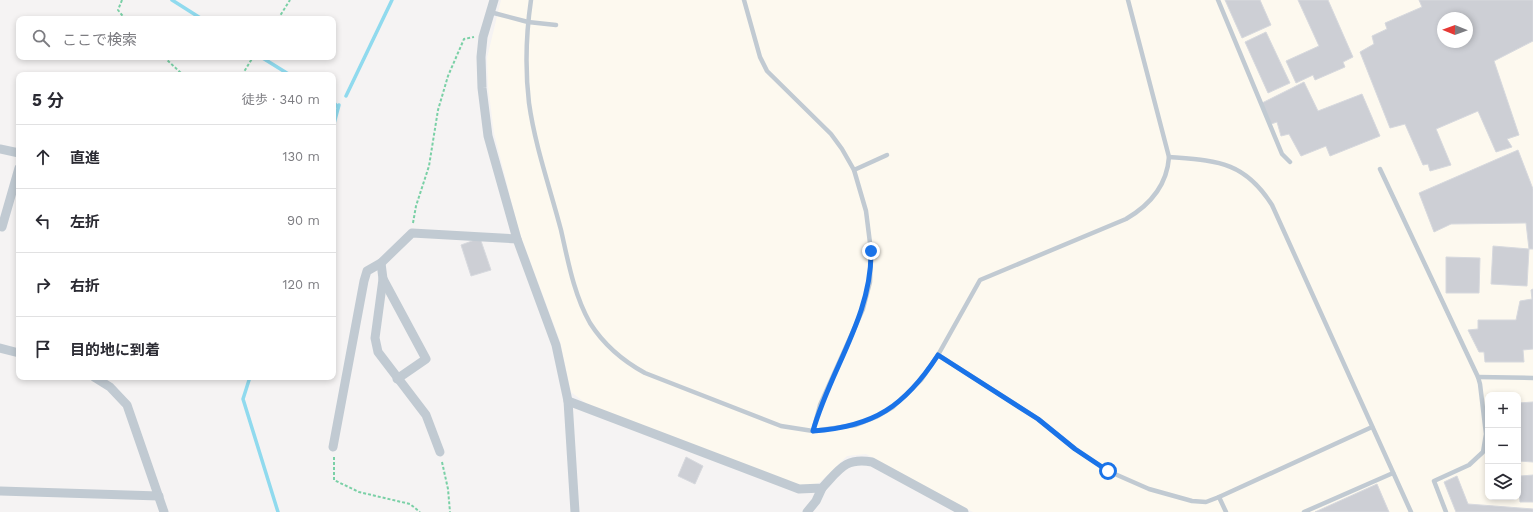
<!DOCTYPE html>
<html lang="ja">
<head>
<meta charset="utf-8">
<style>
  :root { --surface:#fff; --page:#f2f2f3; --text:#2b2b33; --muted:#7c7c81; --line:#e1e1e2 }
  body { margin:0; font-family:"Work Sans","Noto Sans JP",sans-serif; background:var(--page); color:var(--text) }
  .controls { position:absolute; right:12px; bottom:12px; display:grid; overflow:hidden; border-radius:8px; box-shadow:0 2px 6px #0003 }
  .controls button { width:36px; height:36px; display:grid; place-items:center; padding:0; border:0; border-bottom:1px solid var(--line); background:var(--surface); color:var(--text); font:20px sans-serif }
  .compass { position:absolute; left:1437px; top:12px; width:36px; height:36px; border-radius:50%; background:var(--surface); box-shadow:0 2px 6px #0003; rotate:271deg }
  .stop { position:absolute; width:12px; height:12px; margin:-9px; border:3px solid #1a73e8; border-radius:50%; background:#fff }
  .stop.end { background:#1a73e8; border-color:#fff; box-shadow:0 1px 4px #0008 }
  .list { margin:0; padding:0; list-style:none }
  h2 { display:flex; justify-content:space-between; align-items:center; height:52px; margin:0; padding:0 16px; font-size:17px }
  h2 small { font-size:13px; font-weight:400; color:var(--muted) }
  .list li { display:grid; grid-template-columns:26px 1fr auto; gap:12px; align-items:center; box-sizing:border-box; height:64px; padding:0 16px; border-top:1px solid var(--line) }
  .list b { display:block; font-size:15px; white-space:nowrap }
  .list em { font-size:13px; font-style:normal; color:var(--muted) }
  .icon { flex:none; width:22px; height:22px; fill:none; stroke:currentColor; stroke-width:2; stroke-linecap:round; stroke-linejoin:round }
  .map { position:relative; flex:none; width:1533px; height:512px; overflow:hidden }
  .search { position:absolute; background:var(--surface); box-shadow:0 2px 6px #0003; left:16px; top:16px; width:320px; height:44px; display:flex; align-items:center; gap:10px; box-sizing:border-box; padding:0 14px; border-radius:8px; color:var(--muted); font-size:15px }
  .panel { position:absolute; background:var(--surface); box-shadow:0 2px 6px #0003; left:16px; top:72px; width:320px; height:308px; border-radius:8px }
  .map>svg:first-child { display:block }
  .commercial { fill:#fdf9ef; fill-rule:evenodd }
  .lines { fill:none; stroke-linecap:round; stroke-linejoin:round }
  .stream { stroke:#90daee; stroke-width:3.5 }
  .building { fill:#cdcfd5; stroke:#d7d9de; fill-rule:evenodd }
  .path { stroke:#7ad0a6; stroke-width:2; stroke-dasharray:3 2; stroke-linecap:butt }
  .service { stroke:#c1cad2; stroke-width:4.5 }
  .minor { stroke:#c1cad2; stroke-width:9 }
  .route { stroke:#1a73e8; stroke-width:5 }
</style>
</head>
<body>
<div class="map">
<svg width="1533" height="512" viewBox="0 0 1533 512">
  <rect width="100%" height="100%" fill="#f5f3f3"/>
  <!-- commercial -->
  <path class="commercial" d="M501 0H1533V512H973L866 454 847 456 820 482 811 486H801L587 404 571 392 560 341 519 231 494 133 488 86 487 58ZM1443 18H1467V42H1443ZM1488 395H1518V497H1488Z"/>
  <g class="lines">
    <!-- stream -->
    <g class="stream">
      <path d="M172 0 202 19"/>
      <path d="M261 57 290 75"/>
      <path d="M346 96 392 0"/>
      <path d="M333 102 338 107"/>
      <path d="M333 127 339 105"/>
      <path d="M250 377 243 399 278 512"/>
    </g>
  </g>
  <!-- building -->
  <g class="building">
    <path d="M1225 0H1260L1271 25 1242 38Z"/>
    <path d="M1298 0H1328L1353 57 1343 62 1345 67 1315 80 1313 75 1296 83 1286 61 1319 46Z"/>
    <path d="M1419 0H1533V41L1494 61 1519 135 1507 139 1512 147 1496 152 1478 111 1436 129 1451 165 1430 171 1428 164 1423 165 1405 124 1390 128 1360 52 1374 44 1372 36 1387 29 1385 23 1422 7ZM1443 18H1467V42H1443Z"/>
    <path d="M1266 32 1290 83 1268 93 1245 42Z"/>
    <path d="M1304 82 1318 111 1362 94 1380 136 1330 156 1326 146 1301 156 1289 134 1281 136 1277 122 1271 124 1262 103Z"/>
    <path d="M1518 150 1533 189V249H1529L1526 223 1451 224 1434 232 1419 193Z"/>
    <path d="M480 238 491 270 471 276 461 245Z"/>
    <path d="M1493 246 1529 249 1527 286 1491 284Z"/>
    <path d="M1446 257 1480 258 1479 293H1446Z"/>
    <path d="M1533 289V349L1523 350 1524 362H1485L1484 352H1479L1468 330 1478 329V320H1516L1520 301 1532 299 1531 290Z"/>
    <path d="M1533 402V462L1518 461V403Z"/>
    <path d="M686 457 703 466 695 484 678 476Z"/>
    <path d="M1533 475V502H1520L1518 482H1521V476Z"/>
    <path d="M1457 476 1468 504 1533 509V512H1456L1444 482Z"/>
    <path d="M1377 484 1389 512H1315Z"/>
  </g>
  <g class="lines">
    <!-- path -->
    <g class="path">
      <path d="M122 0 118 10 125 19"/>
      <path d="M278 19 290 0"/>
      <path d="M164 57 183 75"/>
      <path d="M242 75 253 57"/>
      <path d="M413 223 416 206 429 166 438 110 448 76 464 39 474 37"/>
      <path d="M334 457V480L359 492 410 504 420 512"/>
      <path d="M442 462 448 489 450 512"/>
    </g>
    <!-- service -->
    <g class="service">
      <path d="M531 0C526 34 525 69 529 103 535 146 550 188 561 230 568 261 574 295 590 323 604 345 623 361 645 373L781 426 813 431 856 425 876 417 893 407 921 380 938 355 980 280 1126 219C1150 205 1167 185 1169 157L1128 0"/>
      <path d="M744 0 760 57 767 71 831 134 842 149 854 170 866 211 871 251 870 282 863 309 820 405 813 431"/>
      <path d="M1218 0 1282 154 1290 162"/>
      <path d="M490 12 528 22 556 25"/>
      <path d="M1169 157C1217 161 1244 161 1272 205L1411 512"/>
      <path d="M1380 169 1478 377 1480 384 1486 434 1483 452 1469 465 1434 481 1446 512"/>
      <path d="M854 170 887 155"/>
      <path d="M938 355 1038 419 1075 449 1108 471 1149 489 1192 501 1206 502 1219 497 1372 427"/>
      <path d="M1478 377 1533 378"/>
      <path d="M1219 497 1226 512"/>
      <path d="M1304 512 1393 473"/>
    </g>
    <!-- minor -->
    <g class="minor">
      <path d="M494 0 483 37 481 57 482 88 488 136 517 239 556 345 568 401 575 512"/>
      <path d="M0 149 19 153"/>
      <path d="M2 227 19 168"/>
      <path d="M381 263 383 279 375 338 378 352 426 415 440 452"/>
      <path d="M383 279 426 359 397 379"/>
      <path d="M0 348 19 353"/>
      <path d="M94 377 110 387 127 405 164 512"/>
      <path d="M568 401 799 489 822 488C839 470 845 457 872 462L964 512"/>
      <path d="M333 447 364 281 367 271 381 263 412 233 517 239"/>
      <path d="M0 491 159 496"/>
      <path d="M807 512 816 501 822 488"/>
    </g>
  </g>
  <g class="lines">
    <!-- route -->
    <path class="route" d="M871 251C872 316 830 370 813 431 874 427 905 406 938 355L1038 419 1075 449 1108 471"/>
  </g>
</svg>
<div class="controls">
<button>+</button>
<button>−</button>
<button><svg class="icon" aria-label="layers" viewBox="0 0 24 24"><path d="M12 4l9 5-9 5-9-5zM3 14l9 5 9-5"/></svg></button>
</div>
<svg class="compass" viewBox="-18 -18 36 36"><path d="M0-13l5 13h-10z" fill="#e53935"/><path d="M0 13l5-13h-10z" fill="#7c7c81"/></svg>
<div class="stop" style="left:1108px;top:471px"></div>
<div class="stop end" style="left:871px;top:251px"></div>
<div class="search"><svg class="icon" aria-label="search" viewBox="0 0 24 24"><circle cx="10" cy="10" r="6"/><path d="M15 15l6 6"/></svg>ここで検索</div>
<section class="panel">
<h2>5 分<small>徒歩 · 340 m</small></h2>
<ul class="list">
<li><svg class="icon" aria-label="ahead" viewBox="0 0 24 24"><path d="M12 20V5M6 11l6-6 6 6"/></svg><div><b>直進</b></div><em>130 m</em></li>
<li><svg class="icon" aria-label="left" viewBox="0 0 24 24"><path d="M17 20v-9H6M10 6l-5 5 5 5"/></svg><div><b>左折</b></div><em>90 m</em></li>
<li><svg class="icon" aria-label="right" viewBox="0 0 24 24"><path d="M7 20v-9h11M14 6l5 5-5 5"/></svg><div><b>右折</b></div><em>120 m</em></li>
<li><svg class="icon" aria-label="arrive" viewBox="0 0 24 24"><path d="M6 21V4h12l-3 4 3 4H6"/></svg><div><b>目的地に到着</b></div></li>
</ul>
</section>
</div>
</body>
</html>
